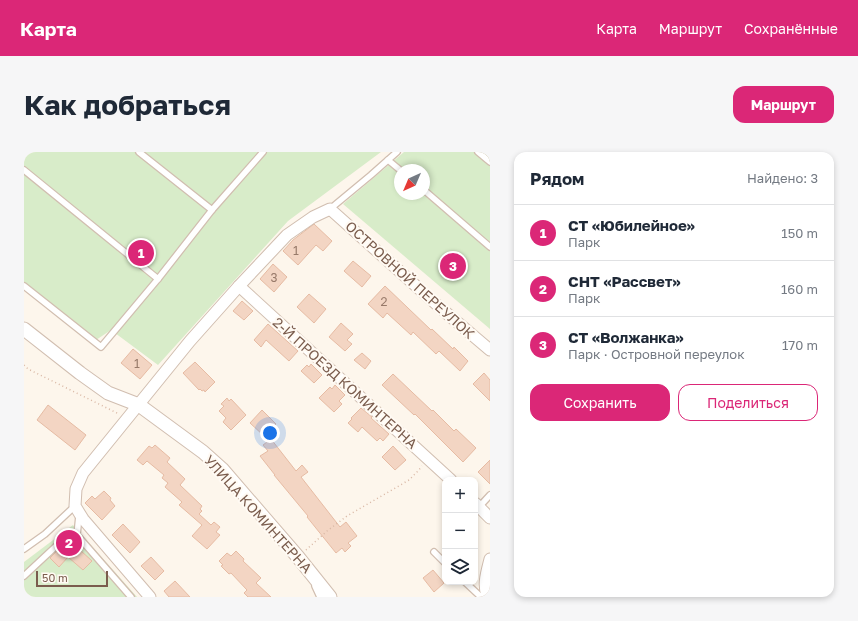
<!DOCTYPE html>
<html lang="ru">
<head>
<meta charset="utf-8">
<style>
  :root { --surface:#fff; --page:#f6f6f7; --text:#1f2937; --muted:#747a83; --line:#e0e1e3; --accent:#db2777 }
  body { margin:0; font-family:"Golos Text",sans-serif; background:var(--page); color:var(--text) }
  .controls { position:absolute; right:12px; bottom:12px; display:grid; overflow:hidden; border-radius:8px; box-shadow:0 2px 6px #0003 }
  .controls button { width:36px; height:36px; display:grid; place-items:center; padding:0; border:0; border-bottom:1px solid var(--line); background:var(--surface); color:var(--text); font:20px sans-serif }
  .compass { position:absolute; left:370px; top:12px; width:36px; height:36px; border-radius:50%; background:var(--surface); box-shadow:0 2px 6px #0003; rotate:224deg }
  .scale { position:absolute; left:12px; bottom:10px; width:72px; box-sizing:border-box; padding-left:4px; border:2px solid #7a5c4d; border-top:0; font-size:11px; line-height:14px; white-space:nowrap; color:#7a5c4d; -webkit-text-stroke:3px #fffaf3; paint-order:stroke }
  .you { position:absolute; left:246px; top:281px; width:14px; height:14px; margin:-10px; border:3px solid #fff; border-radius:50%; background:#1a73e8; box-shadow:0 0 0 6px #1a73e833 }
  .badge { display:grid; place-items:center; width:26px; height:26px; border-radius:50%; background:var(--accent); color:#fff; font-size:13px; font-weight:700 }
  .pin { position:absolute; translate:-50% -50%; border:2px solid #fff; box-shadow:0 1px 4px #0006 }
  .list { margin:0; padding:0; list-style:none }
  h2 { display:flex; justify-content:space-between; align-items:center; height:52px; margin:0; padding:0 16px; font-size:17px }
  h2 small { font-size:13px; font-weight:400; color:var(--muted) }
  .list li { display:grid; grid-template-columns:26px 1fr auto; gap:12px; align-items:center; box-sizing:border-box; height:56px; padding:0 16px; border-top:1px solid var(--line) }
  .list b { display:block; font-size:15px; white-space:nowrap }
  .list p { margin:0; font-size:13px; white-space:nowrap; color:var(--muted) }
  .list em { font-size:13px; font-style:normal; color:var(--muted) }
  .actions { display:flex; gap:8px; padding:12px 16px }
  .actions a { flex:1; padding:9px 0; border:1px solid var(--accent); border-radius:12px; text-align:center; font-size:14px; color:var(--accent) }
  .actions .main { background:var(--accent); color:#fff }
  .icon { flex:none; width:22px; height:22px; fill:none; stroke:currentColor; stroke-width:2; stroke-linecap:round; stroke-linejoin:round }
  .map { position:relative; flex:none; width:466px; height:445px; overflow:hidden; border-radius:12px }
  header { display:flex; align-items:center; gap:24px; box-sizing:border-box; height:56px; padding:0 20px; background:var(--accent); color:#fff }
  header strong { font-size:19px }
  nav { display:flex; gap:22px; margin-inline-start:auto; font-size:14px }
  .intro { display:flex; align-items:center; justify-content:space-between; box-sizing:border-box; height:96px; padding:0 24px }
  h1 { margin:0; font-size:28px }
  .button { padding:10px 18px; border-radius:12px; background:var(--accent); color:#fff; font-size:14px; font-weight:700 }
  main { display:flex; gap:24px; padding:0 24px }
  aside { flex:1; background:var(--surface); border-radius:12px; box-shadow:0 2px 6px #0003 }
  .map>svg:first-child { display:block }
  .green { fill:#d8ecc9; fill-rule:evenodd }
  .building { fill:#f3d5c3; stroke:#e6bba3 }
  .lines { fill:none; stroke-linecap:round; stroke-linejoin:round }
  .service-casing { stroke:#d1beb0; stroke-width:8 }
  .minor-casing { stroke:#d1beb0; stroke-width:13 }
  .tertiary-casing { stroke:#d1beb0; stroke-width:15 }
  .path { stroke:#d9b8a5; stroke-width:1.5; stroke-dasharray:1 3; stroke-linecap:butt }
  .service { stroke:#fff; stroke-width:5.5 }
  .minor { stroke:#fff; stroke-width:11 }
  .tertiary { stroke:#fff; stroke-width:13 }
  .labels { text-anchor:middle; stroke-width:4; stroke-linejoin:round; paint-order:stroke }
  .number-label { font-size:12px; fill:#987a6a }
  .street-label { font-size:14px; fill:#7a5c4d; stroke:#fffaf3 }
</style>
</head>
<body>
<header>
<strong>Карта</strong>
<nav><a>Карта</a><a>Маршрут</a><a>Сохранённые</a></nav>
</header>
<div class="intro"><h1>Как добраться</h1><a class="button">Маршрут</a></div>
<main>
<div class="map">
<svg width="466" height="445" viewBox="0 0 466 445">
  <rect width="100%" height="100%" fill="#fdf6ec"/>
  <!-- green -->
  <g class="green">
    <path d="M0 0H357L264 69 134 213 87 178 72 188 0 133Z"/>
    <path d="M380 0H466V177L319 52ZM376 18H400V42H376Z"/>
    <path d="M49 373 113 445H0V410Z"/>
  </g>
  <!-- building -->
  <g class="building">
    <path d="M290 72 308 89 299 99 292 93 274 113 259 99 269 88Z"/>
    <path d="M329 109 347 124 338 135 320 119Z"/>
    <path d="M249 112 263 125 250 140 236 127Z"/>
    <path d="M361 134 407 178 408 177 429 197 430 195 444 209 436 219 415 199 412 202 389 180 387 183 363 161 359 166 344 152Z"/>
    <path d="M285 142 302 157 290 171 273 155Z"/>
    <path d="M218 149 229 159 220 168 209 159Z"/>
    <path d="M317 171 329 182 323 188 328 192 321 199 305 185Z"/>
    <path d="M244 172 274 199 265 209 242 188 237 195 230 188Z"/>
    <path d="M109 197 128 213 116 227 97 211Z"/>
    <path d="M338 201 347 209 341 217 330 208Z"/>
    <path d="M171 210 191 230 181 240 180 238 178 239 176 237 175 238 159 221Z"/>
    <path d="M287 212 298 223 290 231 277 219 283 213 285 215Z"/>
    <path d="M460 221 466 228V249L449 232Z"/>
    <path d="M369 222 408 259 409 258 430 279 432 277 452 296 439 310 391 262 390 263 358 233Z"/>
    <path d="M311 233 321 243 315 249 318 252 310 260 295 246 306 235 308 237Z"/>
    <path d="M203 246 205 249 207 247 222 263 207 278 199 270 202 266 195 259 200 254 197 252Z"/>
    <path d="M24 253 62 283 51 298 13 268Z"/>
    <path d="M337 256 348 265 347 266 365 282 359 289 356 286 353 289 338 275 334 280 324 271 328 267 327 266Z"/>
    <path d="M238 258 252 272 240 284 226 271Z"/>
    <path d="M247 287 272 319 278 313 284 320 277 325 316 375 322 370 333 384 324 391 327 394 321 400 318 396 312 401 283 365 284 364 250 323H251L236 304 244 299 239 293Z"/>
    <path d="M131 293 146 306 143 310 161 327 156 333 178 354 176 357 178 359 175 362 187 373 190 370 196 375 192 380 196 383 183 397 168 384 178 373 155 353 158 350 141 335 144 331 138 326 140 323 123 309 119 313 113 308 125 294 128 296Z"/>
    <path d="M369 294 382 308 371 318 358 305Z"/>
    <path d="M466 308V332L454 320Z"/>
    <path d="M80 339 87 346 86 348 91 354 78 368 61 351 68 344 71 347Z"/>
    <path d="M99 372 116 390 106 401 88 383Z"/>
    <path d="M52 388 59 396 56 398 68 409 59 418 44 405 35 415 26 406 35 397 39 400Z"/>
    <path d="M212 399 220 407 219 409 237 426 232 431 247 445H224L220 441 223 438 207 421 205 422 197 414 199 413 195 409 203 401 207 404Z"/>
    <path d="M127 405 140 419 131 428 117 414Z"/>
    <path d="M409 418 420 431 410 440 399 426Z"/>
    <path d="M151 429 166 445H145L140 439Z"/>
  </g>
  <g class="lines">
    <defs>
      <g id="service">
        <path d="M115 0 188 58 239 0"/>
        <path d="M454 0 466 10"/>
        <path d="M364 8 376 18"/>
        <path d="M0 18 134 127 188 58"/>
        <path d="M400 38 466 95"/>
        <path d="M306 57 347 23 373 0"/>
        <path d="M0 134 77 195 134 127"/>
        <path d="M455 355 466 343"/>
        <path d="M55 364 53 383 107 445"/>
        <path d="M0 397 21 382 51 354"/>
        <path d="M410 400 421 411"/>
        <path d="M0 424 44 383H53"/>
        <path d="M441 430 457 445"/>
        <path d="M291 434 296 445"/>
      </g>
      <g id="minor">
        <path d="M215 134 403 306 427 328"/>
        <path d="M451 351 466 366"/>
        <path d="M126 445 59 367 51 354 52 337 59 321 166 189 215 134 263 83 289 65 306 57 420 159 466 198"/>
        <path d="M464 445C458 434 463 419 466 407"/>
      </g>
      <path id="tertiary" d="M0 177 56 221 84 241 115 253 179 300 198 317 274 405 306 445"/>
    </defs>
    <!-- service casing -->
    <use href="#service" class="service-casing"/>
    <!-- minor casing -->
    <use href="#minor" class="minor-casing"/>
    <!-- tertiary casing -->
    <use href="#tertiary" class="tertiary-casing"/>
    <!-- path -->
    <g class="path">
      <path d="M0 213 4 217 95 262"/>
      <path d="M282 398 303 379 323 364 385 328 394 319 398 314"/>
    </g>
    <!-- service -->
    <use href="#service" class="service"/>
    <!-- minor -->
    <use href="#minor" class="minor"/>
    <!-- tertiary -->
    <use href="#tertiary" class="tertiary"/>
  </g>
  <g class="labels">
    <!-- number labels -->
    <g class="number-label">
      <text x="272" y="103">1</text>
      <text x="250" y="130">3</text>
      <text x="360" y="154">2</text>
      <text x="113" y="216">1</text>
    </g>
    <!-- street labels -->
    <g class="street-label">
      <text transform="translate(386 128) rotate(42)" y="5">ОСТРОВНОЙ ПЕРЕУЛОК</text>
      <text transform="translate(321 231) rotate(42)" y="5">2-Й ПРОЕЗД КОМИНТЕРНА</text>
      <text transform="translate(234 362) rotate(48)" y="5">УЛИЦА КОМИНТЕРНА</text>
    </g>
  </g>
</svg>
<div class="controls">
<button>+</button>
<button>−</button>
<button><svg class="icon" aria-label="layers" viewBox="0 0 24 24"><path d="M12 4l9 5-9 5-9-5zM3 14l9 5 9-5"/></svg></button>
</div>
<svg class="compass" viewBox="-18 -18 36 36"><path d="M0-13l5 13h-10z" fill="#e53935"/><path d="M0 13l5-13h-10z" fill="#747a83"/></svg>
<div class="scale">50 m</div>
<div class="you"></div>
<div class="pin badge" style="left:117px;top:101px">1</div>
<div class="pin badge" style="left:45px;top:391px">2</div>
<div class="pin badge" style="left:429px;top:114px">3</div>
</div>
<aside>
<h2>Рядом<small>Найдено: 3</small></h2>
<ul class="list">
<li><span class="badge">1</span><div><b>СТ «Юбилейное»</b><p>Парк</p></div><em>150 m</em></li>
<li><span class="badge">2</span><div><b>СНТ «Рассвет»</b><p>Парк</p></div><em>160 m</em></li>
<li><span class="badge">3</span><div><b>СТ «Волжанка»</b><p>Парк · Островной переулок</p></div><em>170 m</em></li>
</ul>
<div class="actions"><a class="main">Сохранить</a><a>Поделиться</a></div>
</aside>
</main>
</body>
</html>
